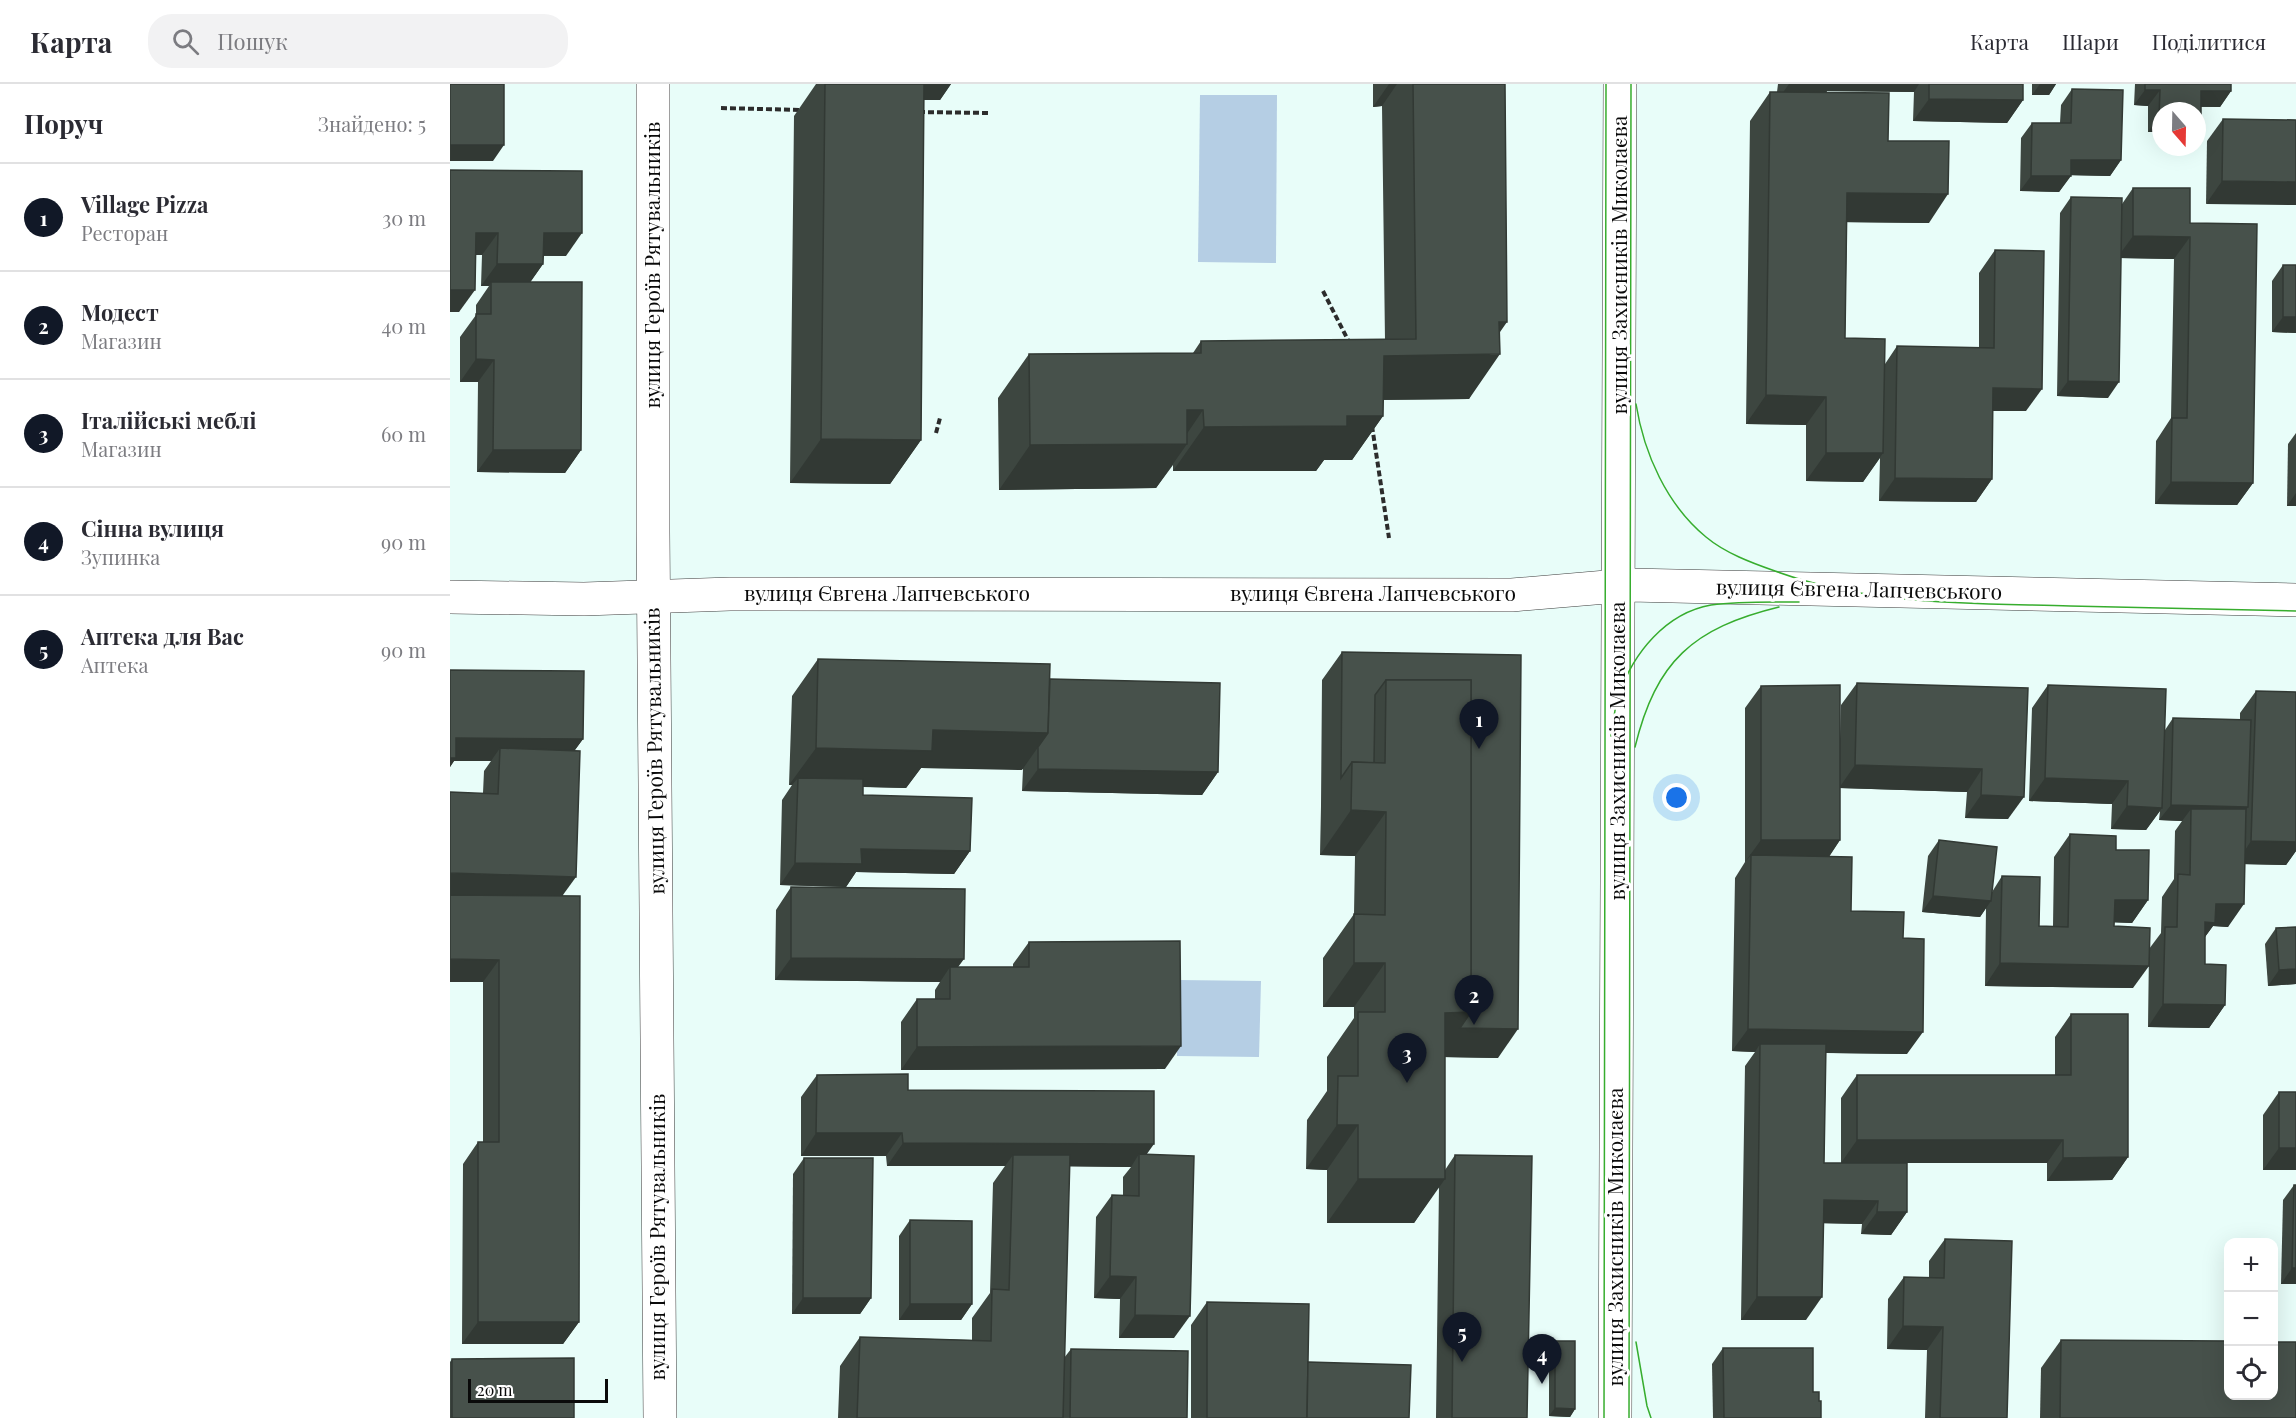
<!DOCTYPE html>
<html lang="uk">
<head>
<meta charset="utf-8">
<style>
  :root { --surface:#fff; --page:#f2f2f3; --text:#2b2b33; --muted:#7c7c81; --line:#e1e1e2; --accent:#111827 }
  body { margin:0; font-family:"Playfair Display",serif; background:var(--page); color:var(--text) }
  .controls { position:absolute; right:18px; bottom:18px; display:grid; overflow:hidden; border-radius:12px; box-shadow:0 6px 24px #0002 }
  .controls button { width:54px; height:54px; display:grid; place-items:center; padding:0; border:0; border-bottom:2px solid var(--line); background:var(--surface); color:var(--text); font:30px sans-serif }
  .compass { position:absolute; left:1702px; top:18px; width:54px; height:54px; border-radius:50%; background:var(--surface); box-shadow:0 6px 24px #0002; rotate:160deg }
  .scale { position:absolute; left:18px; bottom:15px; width:140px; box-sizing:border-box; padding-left:6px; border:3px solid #0a0a0a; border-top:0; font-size:16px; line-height:21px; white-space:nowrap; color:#0a0a0a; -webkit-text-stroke:4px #fff; paint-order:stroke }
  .you { position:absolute; left:1227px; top:714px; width:21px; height:21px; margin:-15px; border:4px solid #fff; border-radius:50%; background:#1a73e8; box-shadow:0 0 0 9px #1a73e833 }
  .badge { display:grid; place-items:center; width:39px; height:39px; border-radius:50%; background:var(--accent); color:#fff; font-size:20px; font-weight:700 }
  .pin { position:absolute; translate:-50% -50px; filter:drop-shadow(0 2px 3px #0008) }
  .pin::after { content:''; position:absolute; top:32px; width:21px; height:18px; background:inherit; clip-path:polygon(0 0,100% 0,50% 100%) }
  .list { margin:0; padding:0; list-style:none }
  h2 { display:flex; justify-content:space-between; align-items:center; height:78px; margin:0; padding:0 24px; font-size:26px }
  h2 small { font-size:20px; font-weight:400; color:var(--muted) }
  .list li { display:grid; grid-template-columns:39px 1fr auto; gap:18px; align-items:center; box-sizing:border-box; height:108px; padding:0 24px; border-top:2px solid var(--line) }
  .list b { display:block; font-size:22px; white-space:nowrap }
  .list p { margin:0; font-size:20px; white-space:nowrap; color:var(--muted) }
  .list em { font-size:20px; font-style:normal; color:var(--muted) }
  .icon { flex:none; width:33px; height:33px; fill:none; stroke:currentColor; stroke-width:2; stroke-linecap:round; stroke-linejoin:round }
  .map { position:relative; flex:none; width:1846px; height:1334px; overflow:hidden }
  header { display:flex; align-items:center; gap:36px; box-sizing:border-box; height:84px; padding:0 30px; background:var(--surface); border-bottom:2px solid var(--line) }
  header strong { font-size:28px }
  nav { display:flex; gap:33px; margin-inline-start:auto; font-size:21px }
  .search { width:420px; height:54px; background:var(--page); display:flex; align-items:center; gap:15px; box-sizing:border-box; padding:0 21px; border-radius:24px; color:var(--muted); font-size:22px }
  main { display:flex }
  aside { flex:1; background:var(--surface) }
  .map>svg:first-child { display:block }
  .green { fill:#b5cee4 }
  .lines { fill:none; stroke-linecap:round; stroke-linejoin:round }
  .minor-casing { stroke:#3d3d3d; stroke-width:34 }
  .path { stroke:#2c2c2c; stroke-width:4; stroke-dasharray:6 3; stroke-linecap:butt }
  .minor { stroke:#fff; stroke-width:33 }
  .tram { stroke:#37ad2e; stroke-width:1.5 }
  .wall { fill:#3d4640 }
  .shaded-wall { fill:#323934 }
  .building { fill:#47514b; stroke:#323934; stroke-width:1.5 }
  .labels { text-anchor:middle; stroke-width:6; stroke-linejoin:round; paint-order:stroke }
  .street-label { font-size:21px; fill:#0a0a0a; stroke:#fff }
</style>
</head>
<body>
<header>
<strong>Карта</strong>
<div class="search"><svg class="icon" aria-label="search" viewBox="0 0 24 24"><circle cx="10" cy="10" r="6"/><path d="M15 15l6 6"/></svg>Пошук</div>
<nav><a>Карта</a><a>Шари</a><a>Поділитися</a></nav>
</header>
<main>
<aside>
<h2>Поруч<small>Знайдено: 5</small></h2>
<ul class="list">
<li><span class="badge">1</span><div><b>Village Pizza</b><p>Ресторан</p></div><em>30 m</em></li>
<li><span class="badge">2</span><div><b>Модест</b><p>Магазин</p></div><em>40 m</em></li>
<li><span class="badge">3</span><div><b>Італійські меблі</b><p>Магазин</p></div><em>60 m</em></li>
<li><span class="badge">4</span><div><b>Сінна вулиця</b><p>Зупинка</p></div><em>90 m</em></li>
<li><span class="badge">5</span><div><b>Аптека для Вас</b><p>Аптека</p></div><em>90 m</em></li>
</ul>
</aside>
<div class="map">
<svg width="1846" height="1334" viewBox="0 0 1846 1334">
  <rect width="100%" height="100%" fill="#e8fdf9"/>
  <!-- green -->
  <g class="green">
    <path d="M750 11H827L826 179 748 178Z"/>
    <path d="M728 896 811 897 809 973 727 972Z"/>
  </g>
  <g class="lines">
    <defs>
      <g id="minor">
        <path d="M203 0V448L210 1334"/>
        <path d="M0 513 134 515 280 510 1062 511 1180 501 1846 516"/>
        <path d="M1165 1334 1170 0"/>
      </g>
    </defs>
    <!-- minor casing -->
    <use href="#minor" class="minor-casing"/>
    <!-- path -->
    <g class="path">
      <path d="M271 24 351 26"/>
      <path d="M469 28 540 29"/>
      <path d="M873 207 900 260"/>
      <path d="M922 342 939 454"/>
      <path d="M486 349 490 334"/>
    </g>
    <!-- minor -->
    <use href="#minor" class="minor"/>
    <!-- tram -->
    <g class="tram">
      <path d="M1186 320C1194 370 1217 421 1256 453 1275 469 1302 479 1325 487 1421 522 1519 519 1620 522 1695 524 1771 525 1846 527"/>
      <path d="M1161 652C1164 638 1164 623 1169 611 1183 569 1216 529 1261 521 1290 517 1320 518 1349 518"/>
      <path d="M1185 663C1206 577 1243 544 1329 523"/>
      <path d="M1186 1258 1197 1322 1201 1334"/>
      <path d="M1154 1334 1156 0"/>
      <path d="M1179 1334 1181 0"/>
    </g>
  </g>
  <!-- wall -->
  <g class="wall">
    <path d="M366 0H501L490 16H474L471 356 440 400 340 399 344 32Z"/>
    <path d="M923 0H1055L1050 249 1019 315 933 316V332L902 376H874L866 387H723V381L706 404 549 406 548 314 579 270 743 269 751 257 935 256 932 22 923 23Z"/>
    <path d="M1328 0H1573V16L1557 39 1463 37 1464 8 1377 7 1376 9 1438 57 1479 139 1397 138 1395 254 1435 280 1447 262 1529 264V189L1545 166 1576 327H1543L1542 395 1526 418 1429 417 1430 374 1413 398 1356 397V341L1296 340 1300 37 1320 8H1327Z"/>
    <path d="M1582 0H1606L1599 11H1582Z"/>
    <path d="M1685 0H1781V7L1770 23H1751L1711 27V48H1698V22L1684 21Z"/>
    <path d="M1622 5 1671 76 1660 92 1621 91 1609 108 1570 107 1571 54 1582 39H1610L1611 21Z"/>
    <path d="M1773 35 1846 36 1756 120 1757 57Z"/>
    <path d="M0 86 116 172H93V180L80 198 131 366 115 389 27 388 28 298H10V253L26 231V221L39 202H31L32 171H25L9 228Z"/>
    <path d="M1683 104 1740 139 1803 399 1787 421 1705 420 1706 357 1721 334 1724 175 1671 174 1658 314 1607 312 1610 129 1621 113 1672 120Z"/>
    <path d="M1833 181 1846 249 1822 248V197Z"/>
    <path d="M1846 349V422H1837L1838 360Z"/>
    <path d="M892 568 1071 571 1048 974 995 973V1086L1005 1071 1077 1334H986L989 1102 964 1139H877V1086L856 1085 857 1036 877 1007V973L904 934V923H873V874L904 830 905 772 870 771 871 722 872 596Z"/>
    <path d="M368 575 600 595 768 688 752 711 572 707 573 685 471 684 456 704 413 703V711L520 767 504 790 406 788 396 803 330 801 332 716 342 701H339L342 612Z"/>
    <path d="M0 586 133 655 124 667 113 812 129 1238 113 1260H12L13 1080 28 1058H33V709L34 687 41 677H4L0 683Z"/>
    <path d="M1407 599 1578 604 1558 735 1515 734 1517 708 1390 704V756L1379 773 1401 827 1453 854 1457 970 1376 969 1374 1079 1457 1128 1441 1151 1411 1150 1412 1140 1373 1139 1356 1236H1291L1295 982 1305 968 1282 967 1285 794 1295 778V624L1311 602 1390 655 1391 621Z"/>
    <path d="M1598 601 1715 646 1723 634 1790 636V629L1806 607 1846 608V767L1836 781 1795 780 1778 843 1763 842 1755 853V880L1775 921 1759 944 1698 943 1699 865 1711 849 1712 813 1724 795 1725 747 1732 737 1709 736 1710 727 1696 746 1661 745 1662 720 1579 717 1582 624Z"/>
    <path d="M1620 750 1666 766 1698 816 1682 839 1664 838V842L1683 904 1535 902 1536 824 1530 833 1472 828 1478 772 1489 756 1542 808 1552 792 1589 842H1603L1604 773Z"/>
    <path d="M341 803 508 883H563V880L579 858 715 985 451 986V938L467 915H485V906L490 898 325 896 326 826Z"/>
    <path d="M1846 843V900L1818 902 1815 860 1826 844Z"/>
    <path d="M1621 930 1678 1073 1662 1096 1597 1097V1079H1391V1014L1407 991H1605V953Z"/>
    <path d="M367 991 458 1006 696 1070 724 1254H669L670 1215 644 1214 646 1133 662 1111H673V1093L681 1083 619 1082 614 1274 621 1265 737 1334H388L390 1282 410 1253 522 1256V1234L540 1209 543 1099 555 1082H437L436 1072H351V1013Z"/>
    <path d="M1829 1008 1846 1086H1813V1031Z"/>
    <path d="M354 1074 421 1214 410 1230H342L343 1090Z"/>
    <path d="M1844 1101 1846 1200H1831L1833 1116Z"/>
    <path d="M460 1136 522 1220 511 1236H449V1152Z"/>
    <path d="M1495 1155 1557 1334H1475L1477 1266 1437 1265 1438 1215 1454 1193 1479 1194V1177Z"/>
    <path d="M757 1218 858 1278 959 1334H741V1241Z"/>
    <path d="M1611 1256 1846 1334H1590L1591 1284Z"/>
    <path d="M1105 1257 1125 1325 1120 1333 1099 1332V1265Z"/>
    <path d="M1273 1264 1363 1308 1369 1317 1371 1334H1263L1262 1280Z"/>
    <path d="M2 1275 124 1334H0V1278Z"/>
  </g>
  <!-- shaded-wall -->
  <g class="shaded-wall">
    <path d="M454 0H501L490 16H443Z"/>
    <path d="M939 0H947L932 22 923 23Z"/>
    <path d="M1339 0H1469L1464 8 1377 7 1369 18 1327 17Z"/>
    <path d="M1590 0H1606L1599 11H1582Z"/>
    <path d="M1695 6H1710L1698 22 1684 21Z"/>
    <path d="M1751 7H1781L1770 23 1740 22Z"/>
    <path d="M1479 15 1573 16 1557 39 1463 37Z"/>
    <path d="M1709 32H1711V48H1698Z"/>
    <path d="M0 61H54L43 77H0Z"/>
    <path d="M1621 76H1671L1660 92 1610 91Z"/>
    <path d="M1581 92H1621L1609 108 1570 107Z"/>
    <path d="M1772 97 1846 98V121L1756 120Z"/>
    <path d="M1397 109 1498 110 1479 139 1377 138Z"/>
    <path d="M26 149H48L32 171H10Z"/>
    <path d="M94 149H132L116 172 78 171Z"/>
    <path d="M1683 152 1740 153 1724 175 1667 174Z"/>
    <path d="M47 180H93L77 203 41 198 39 202H31Z"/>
    <path d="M0 206H25L9 228H0Z"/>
    <path d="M1833 233H1846V249L1822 248Z"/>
    <path d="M1049 238H1057L1034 271 1050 270 1019 315 903 316 934 272Z"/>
    <path d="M26 275 44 276 28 298H10Z"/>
    <path d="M1618 297 1669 298 1658 314 1607 312Z"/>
    <path d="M1543 304 1592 305 1576 327H1528Z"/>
    <path d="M1316 311 1376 313 1356 341 1296 340Z"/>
    <path d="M737 326H753L730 360H737L706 404 549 406 580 361Z"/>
    <path d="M897 332H933L902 376H874L866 387H723L754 343Z"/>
    <path d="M371 355 471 356 440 400 340 399Z"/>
    <path d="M43 366H131L115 389 27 388Z"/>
    <path d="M1376 369H1433L1413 398 1356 397Z"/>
    <path d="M1445 394 1542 395 1526 418 1429 417Z"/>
    <path d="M1721 398 1803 399 1787 421 1705 420Z"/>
    <path d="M1846 409V422H1837Z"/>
    <path d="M483 646 598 649 572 686 471 684 456 704 348 701V694L342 701H339L366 664Z"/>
    <path d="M6 654 133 655 117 677 50 664 41 677H4L0 683V663Z"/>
    <path d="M1405 681 1532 685 1517 708 1389 704Z"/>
    <path d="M588 685 768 688 752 711 572 707Z"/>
    <path d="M1595 694 1678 697 1662 720 1579 717Z"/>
    <path d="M1531 711 1574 713 1558 735 1515 734Z"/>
    <path d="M1721 721 1798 723 1787 739 1741 725 1732 737 1709 736Z"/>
    <path d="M1677 722 1712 724 1696 746 1661 745Z"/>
    <path d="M901 726 936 728 905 772 870 771Z"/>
    <path d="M1311 756H1390L1375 778 1301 771 1295 778Z"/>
    <path d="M1801 757 1846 758V767L1836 781 1786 780Z"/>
    <path d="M411 765 520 767 504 790 406 788 396 803 330 801 345 779Z"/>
    <path d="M0 789 126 793 110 815 0 812Z"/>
    <path d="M1483 812 1541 817 1530 833 1472 828Z"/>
    <path d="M1665 816H1698L1682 839 1649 838Z"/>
    <path d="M1766 820H1794L1778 843 1763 842 1749 861H1739Z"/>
    <path d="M341 874 514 875 500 894V883L490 898 325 896Z"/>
    <path d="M0 875 49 876 33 898H0Z"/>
    <path d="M904 879H935L904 923H873Z"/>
    <path d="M1550 879 1699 882 1683 904 1535 902Z"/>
    <path d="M1846 885V900L1818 902 1829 886Z"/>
    <path d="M1713 920 1775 921 1759 944 1698 943Z"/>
    <path d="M1021 928 1068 945 1048 974 990 973 995 929Z"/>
    <path d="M1298 945 1473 948 1457 970 1310 968V960L1305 968 1282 967Z"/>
    <path d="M731 962 715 985 451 986 467 963Z"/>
    <path d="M887 1041H908L877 1086 856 1085Z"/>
    <path d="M366 1049H452L436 1072H351Z"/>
    <path d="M1407 1056H1613L1597 1079H1391Z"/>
    <path d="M453 1059 704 1060 689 1081V1070L681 1083 563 1082V1071L555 1082H437Z"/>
    <path d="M1829 1064H1846V1086H1813Z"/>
    <path d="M1678 1073 1662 1096 1597 1097 1613 1074Z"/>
    <path d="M908 1095H995L964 1139H877Z"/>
    <path d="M1374 1116 1428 1117 1412 1140 1358 1139Z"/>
    <path d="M1427 1128H1457L1441 1151 1411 1150Z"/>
    <path d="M1842 1184H1846V1200H1831Z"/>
    <path d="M660 1192 686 1193 670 1215 644 1214Z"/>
    <path d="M1307 1213H1372L1356 1236H1291Z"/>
    <path d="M353 1214H421L410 1230H342Z"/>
    <path d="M460 1220H522L511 1236H449Z"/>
    <path d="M685 1231 740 1232 724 1254H669Z"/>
    <path d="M28 1238H129L113 1260H12Z"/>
    <path d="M1453 1242 1493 1243 1477 1266 1437 1265Z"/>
    <path d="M1105 1324 1125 1325 1120 1333 1099 1332Z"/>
  </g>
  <!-- building -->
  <g class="building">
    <rect x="0" y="0" width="54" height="61"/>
    <path d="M375 0H474L471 356 371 355Z"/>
    <path d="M963 0H1055L1057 238H1049L1050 270 934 272 933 332H897V342L754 343 753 326H737V360L580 361 579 270 751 269V257L966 255Z"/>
    <path d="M1479 0H1573V16L1479 15Z"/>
    <path d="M1695 0H1781V7H1751V32H1747V27H1711V32H1709L1710 6H1695Z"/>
    <path d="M1622 5 1673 6 1671 76H1621V92H1581L1582 39H1621Z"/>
    <path d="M1320 8 1439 9 1438 57H1499L1498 110 1397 109 1395 254 1435 255 1433 369H1376V313L1316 311Z"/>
    <path d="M1773 35 1846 36V98L1772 97Z"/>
    <path d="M0 86 132 87V149H94L93 180H47L48 149H26L25 206H0Z"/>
    <path d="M1683 104H1740V139L1807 140 1803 399 1721 398 1722 334H1737L1740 153 1683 152Z"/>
    <path d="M1621 113 1672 114 1669 298 1618 297Z"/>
    <path d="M1545 166 1594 167 1592 305 1543 304 1542 395 1445 394 1447 262 1544 264Z"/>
    <rect x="1833" y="181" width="13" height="52"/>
    <path d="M41 198H132L131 366H43L44 276 26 275V230H41Z"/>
    <path d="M892 568 1071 571 1068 945 1010 944 1021 928V596H936L925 611 924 679 902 678 891 694Z"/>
    <path d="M368 575 600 580 598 649 483 646 482 667 366 664Z"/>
    <path d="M0 586 134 587 133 655 6 654V674H0Z"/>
    <path d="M600 595 770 599 768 688 588 685V663L598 649Z"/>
    <path d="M936 596H1021V928L995 929V1095H908V1041H887L888 992H908V928H935V879H904V830L935 831 936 728 901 726 902 678 935 679Z"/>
    <path d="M1407 599 1578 604 1574 713 1531 711 1532 685 1405 681Z"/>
    <path d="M1390 601V756H1311V602Z"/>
    <path d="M1598 601 1716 605 1712 724 1677 722 1678 697 1595 694Z"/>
    <path d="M1806 607 1846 608V758L1801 757Z"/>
    <path d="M1723 634 1801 636 1798 723 1721 721Z"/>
    <path d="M50 664 130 667 126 793 0 789V708L48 710Z"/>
    <path d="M348 694 413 695V711L522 714 520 767 411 765 412 780 345 779Z"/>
    <path d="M1741 725H1796L1794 820H1766L1765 839 1755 838V880L1776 881 1775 921 1713 920 1715 843H1727L1728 790 1740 791Z"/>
    <path d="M1620 750 1666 752V766H1699L1698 816H1665L1664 842 1700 844 1699 882 1550 879 1552 792 1590 793 1589 842 1618 843Z"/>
    <path d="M1489 756 1547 763 1541 817 1483 812Z"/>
    <path d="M1301 771 1402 773 1401 827 1454 828 1453 854 1474 855 1473 948 1298 945Z"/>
    <path d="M341 803 515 805 514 875 341 874Z"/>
    <path d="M0 811 130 812 129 1238H28V1058H49V876L0 875Z"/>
    <path d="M1846 843V885L1829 886 1826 844Z"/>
    <path d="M730 857 731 962 467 963V915H500V883H579V858Z"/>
    <path d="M1621 930H1678V1073L1613 1074V1056H1407V991H1621Z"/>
    <path d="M1310 960H1376L1374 1079H1457V1128H1427L1428 1117 1374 1116 1372 1213H1307Z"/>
    <path d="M458 990V1006L704 1007V1060L453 1059 452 1049H366L367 991Z"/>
    <rect x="1829" y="1008" width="17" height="56"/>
    <path d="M689 1070 744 1072 740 1232 685 1231 686 1193 660 1192 662 1111 689 1112Z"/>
    <path d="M563 1071H620L613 1334H407L410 1253 541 1257 542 1205 559 1206Z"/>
    <path d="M1005 1071 1082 1072 1077 1334H1002Z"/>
    <path d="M354 1074H423L421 1214H353Z"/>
    <path d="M1844 1101H1846V1184H1842Z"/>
    <path d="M460 1136 522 1137V1220H460Z"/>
    <path d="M1495 1155 1562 1157 1557 1334H1490L1493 1243 1453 1242 1454 1193 1494 1194Z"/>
    <path d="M757 1218 859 1220 857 1334H757Z"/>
    <path d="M1611 1256 1779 1257V1311H1824V1258H1846V1334H1610Z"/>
    <path d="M1105 1257H1125V1325L1105 1324Z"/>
    <path d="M1273 1264H1363V1308H1369V1317H1371V1334H1274Z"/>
    <path d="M621 1265 738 1267 737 1334H620Z"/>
    <path d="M124 1274V1334H2V1275Z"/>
    <path d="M858 1278 961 1281 959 1334H857Z"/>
  </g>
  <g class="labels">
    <!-- street labels -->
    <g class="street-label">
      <text transform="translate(203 181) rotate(-90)" y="7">вулиця Героїв Рятувальників</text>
      <text transform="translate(1170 181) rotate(-90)" y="7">вулиця Захисників Миколаєва</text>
      <text transform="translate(1409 506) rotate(1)" y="7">вулиця Євгена Лапчевського</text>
      <text x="437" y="517">вулиця Євгена Лапчевського</text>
      <text x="923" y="517">вулиця Євгена Лапчевського</text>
      <text transform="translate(205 667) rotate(-91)" y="7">вулиця Героїв Рятувальників</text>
      <text transform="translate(1168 667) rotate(-90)" y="7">вулиця Захисників Миколаєва</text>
      <text transform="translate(208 1153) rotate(-90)" y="7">вулиця Героїв Рятувальників</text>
      <text transform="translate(1166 1153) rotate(-90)" y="7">вулиця Захисників Миколаєва</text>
    </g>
  </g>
</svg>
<div class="controls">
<button>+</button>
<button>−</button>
<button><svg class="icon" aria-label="locate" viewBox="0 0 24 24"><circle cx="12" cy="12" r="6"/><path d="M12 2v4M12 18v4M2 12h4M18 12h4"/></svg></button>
</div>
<svg class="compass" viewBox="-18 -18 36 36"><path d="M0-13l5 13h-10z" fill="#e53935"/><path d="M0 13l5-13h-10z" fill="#7c7c81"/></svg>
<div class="scale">20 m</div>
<div class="you"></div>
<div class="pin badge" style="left:1029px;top:665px">1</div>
<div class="pin badge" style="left:1024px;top:941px">2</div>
<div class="pin badge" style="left:957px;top:999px">3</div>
<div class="pin badge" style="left:1092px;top:1300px">4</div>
<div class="pin badge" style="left:1012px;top:1278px">5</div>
</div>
</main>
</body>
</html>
